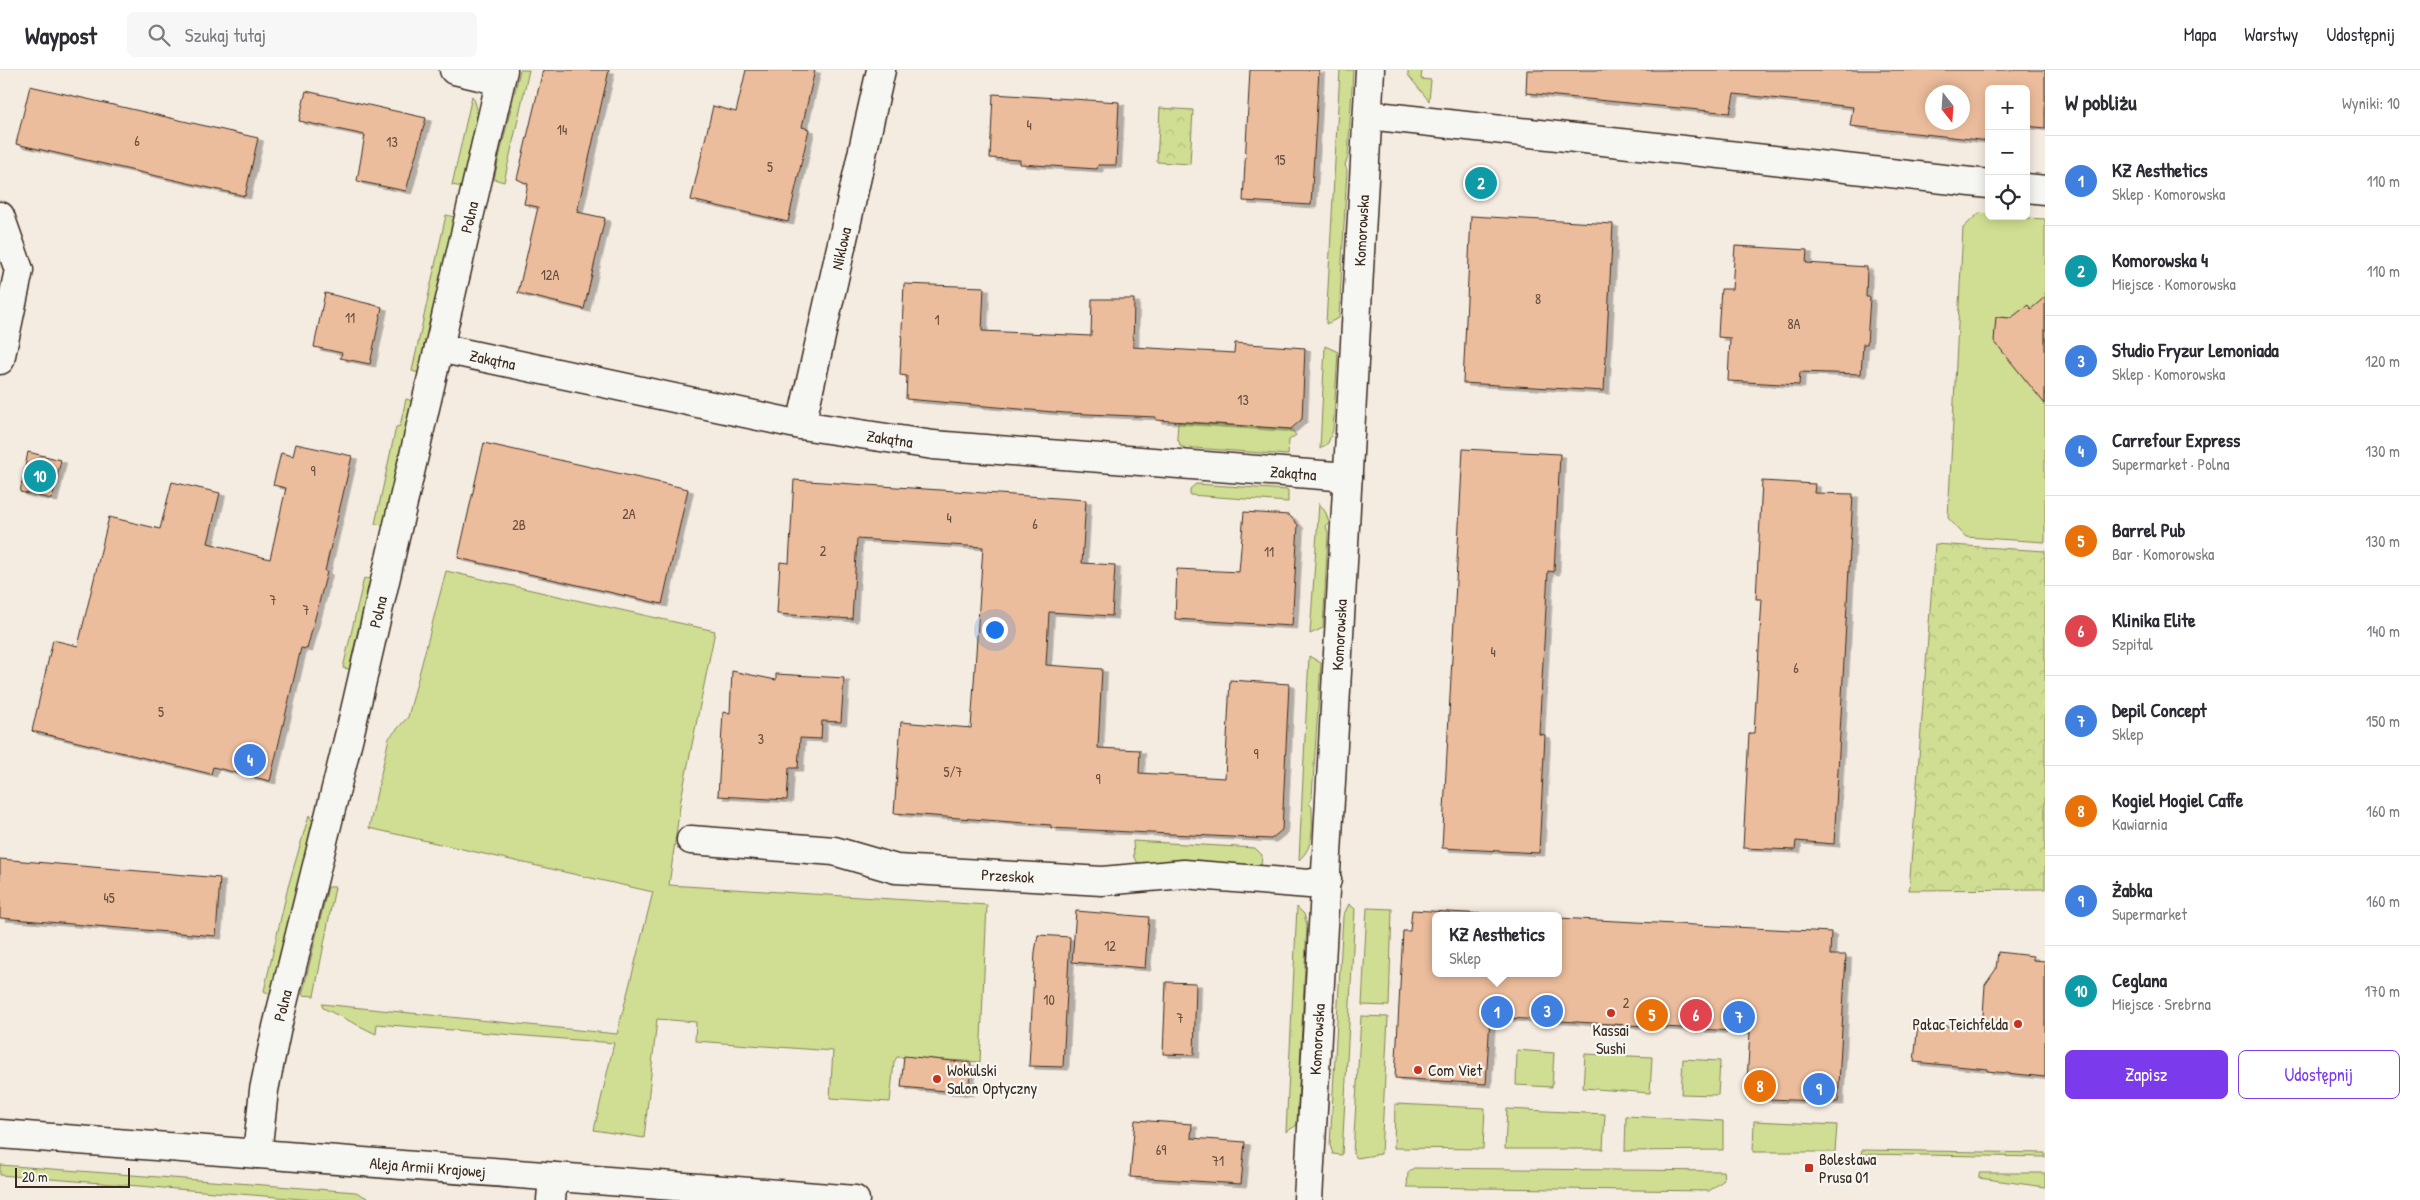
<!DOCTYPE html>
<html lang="pl">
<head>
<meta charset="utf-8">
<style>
  :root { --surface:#fff; --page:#f7f7f7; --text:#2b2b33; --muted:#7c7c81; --line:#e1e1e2; --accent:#7c3aed }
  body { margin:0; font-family:"Patrick Hand",sans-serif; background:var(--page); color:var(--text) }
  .controls { position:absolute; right:15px; top:15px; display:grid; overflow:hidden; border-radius:8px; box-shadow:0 2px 12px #0003 }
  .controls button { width:45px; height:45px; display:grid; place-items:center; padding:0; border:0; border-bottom:1px solid var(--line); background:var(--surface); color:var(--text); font:25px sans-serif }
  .compass { position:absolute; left:1925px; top:15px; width:45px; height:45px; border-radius:50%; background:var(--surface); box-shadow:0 2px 12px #0003; rotate:163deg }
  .scale { position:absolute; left:15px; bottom:12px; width:115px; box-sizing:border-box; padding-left:5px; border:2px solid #3b2a1e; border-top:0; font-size:14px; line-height:18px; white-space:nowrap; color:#3b2a1e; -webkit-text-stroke:4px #f6f6f2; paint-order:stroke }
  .you { position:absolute; left:994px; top:559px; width:18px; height:18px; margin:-12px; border:4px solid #fff; border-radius:50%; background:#1a73e8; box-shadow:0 0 0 8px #1a73e833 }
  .badge { display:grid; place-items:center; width:32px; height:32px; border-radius:50%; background:var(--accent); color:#fff; font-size:16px; font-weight:700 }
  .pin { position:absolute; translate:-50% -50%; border:2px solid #fff; box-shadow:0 1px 5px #0006 }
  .popup { position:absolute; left:1432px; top:842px; width:130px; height:65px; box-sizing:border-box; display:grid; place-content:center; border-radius:8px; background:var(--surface); filter:drop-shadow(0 1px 4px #0005); font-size:16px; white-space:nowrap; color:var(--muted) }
  .popup b { font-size:19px; color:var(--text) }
  .popup::after { content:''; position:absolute; left:50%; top:100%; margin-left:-10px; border:10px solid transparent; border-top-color:var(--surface) }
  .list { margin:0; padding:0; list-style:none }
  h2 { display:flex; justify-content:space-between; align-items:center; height:65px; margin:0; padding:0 20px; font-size:21px }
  h2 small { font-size:16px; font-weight:400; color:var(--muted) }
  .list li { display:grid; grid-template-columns:32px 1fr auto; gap:15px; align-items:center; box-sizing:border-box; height:90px; padding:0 20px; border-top:1px solid var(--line) }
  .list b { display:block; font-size:19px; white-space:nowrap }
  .list p { margin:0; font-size:16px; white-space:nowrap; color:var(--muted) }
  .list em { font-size:16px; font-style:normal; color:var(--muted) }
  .actions { display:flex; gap:10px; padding:15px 20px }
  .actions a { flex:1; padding:11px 0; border:1px solid var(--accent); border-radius:8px; text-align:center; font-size:18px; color:var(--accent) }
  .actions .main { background:var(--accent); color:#fff }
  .icon { flex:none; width:28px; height:28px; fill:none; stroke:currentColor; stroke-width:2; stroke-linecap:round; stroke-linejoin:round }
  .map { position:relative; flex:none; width:2045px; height:1130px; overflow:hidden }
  header { display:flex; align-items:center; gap:30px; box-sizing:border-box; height:70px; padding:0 25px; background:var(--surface); border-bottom:1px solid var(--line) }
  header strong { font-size:24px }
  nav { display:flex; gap:28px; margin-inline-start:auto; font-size:18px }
  .search { width:350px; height:45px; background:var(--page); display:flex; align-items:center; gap:12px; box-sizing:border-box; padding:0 18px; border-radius:8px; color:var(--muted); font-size:19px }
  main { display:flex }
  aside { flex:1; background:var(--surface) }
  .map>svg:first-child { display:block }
  .grass { fill:#cfde92; stroke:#858458 }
  .park { fill:url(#park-crowns); stroke:#858458 }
  .building { fill:#ecbd9c; stroke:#3b2a1e; fill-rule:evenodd; filter:url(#shadow) }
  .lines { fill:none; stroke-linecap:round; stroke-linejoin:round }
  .minor-casing { stroke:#3b2a1e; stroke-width:31 }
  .minor { stroke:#f6f6f2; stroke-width:28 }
  .poi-dot { fill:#c8321e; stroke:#f6f6f2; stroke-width:2 }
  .labels { text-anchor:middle; stroke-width:4.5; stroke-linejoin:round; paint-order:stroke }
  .number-label { font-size:14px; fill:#674f3e }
  .street-label { font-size:16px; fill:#3b2a1e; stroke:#f6f6f2 }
  .poi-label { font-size:16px; fill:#3b2a1e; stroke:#f6f6f2; text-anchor:start }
</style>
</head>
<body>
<header>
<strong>Waypost</strong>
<div class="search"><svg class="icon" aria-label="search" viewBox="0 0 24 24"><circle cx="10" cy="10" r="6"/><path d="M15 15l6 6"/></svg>Szukaj tutaj</div>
<nav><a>Mapa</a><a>Warstwy</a><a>Udostępnij</a></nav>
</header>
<main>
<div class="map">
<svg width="2045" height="1130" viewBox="0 0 2045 1130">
  <defs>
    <pattern id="park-crowns" width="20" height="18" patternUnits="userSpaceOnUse" patternTransform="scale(1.25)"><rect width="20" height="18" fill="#cfde92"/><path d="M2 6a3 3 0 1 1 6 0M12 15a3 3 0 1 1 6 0" fill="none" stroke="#b3bf7d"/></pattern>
    <filter id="shadow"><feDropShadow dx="5.5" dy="3" stdDeviation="0" flood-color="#0004"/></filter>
  </defs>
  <rect width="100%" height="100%" fill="#f4ebe1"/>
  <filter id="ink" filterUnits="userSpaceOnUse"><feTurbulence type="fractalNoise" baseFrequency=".02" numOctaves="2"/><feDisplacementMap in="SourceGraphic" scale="10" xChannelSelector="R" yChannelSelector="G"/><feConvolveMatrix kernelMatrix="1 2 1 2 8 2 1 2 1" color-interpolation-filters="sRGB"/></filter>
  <g filter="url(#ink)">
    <!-- grass -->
    <g class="grass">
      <path d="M520 0H529L504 112 494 109Z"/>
      <path d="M1340 0H1353L1348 87 1345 95 1347 100 1339 248 1326 254Z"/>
      <path d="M1408 0H1422L1421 9 1431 10 1429 31 1408 5Z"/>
      <path d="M472 26C486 44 467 95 462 117L452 115Z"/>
      <path d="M1979 143 1989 144V146L2045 149V472L1966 467 1948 448 1963 158Z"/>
      <path d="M446 145 455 147 419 303 412 301Z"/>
      <path d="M1325 276 1338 282 1333 360 1328 373 1320 379Z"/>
      <path d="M406 329 413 331 383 455 375 454 396 357 400 356Z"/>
      <path d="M1178 352 1291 359 1296 365 1289 370 1288 385 1181 377 1177 367Z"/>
      <path d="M1196 414 1288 420V432L1190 425V419Z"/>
      <path d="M1319 433 1326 443 1329 453 1326 456 1328 463 1323 558 1310 564Z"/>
      <path d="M446 501 715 561 681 729 669 815 987 835 980 992 897 987 894 992 890 1032 830 1028 833 981 695 971 696 952 657 949 644 1068 594 1060 614 973 377 954 376 964 323 938 322 934 617 964 653 822 369 758 389 668 408 647Z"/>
      <path d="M364 508 370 509 349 599 343 598Z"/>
      <path d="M1309 586 1321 593 1312 727 1309 733 1312 737C1312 756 1315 776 1299 790Z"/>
      <path d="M309 745 313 752 275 919 272 925 264 921 288 817Z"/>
      <path d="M1133 771 1255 778 1262 785 1261 796 1178 791 1140 795 1134 788Z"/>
      <path d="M328 817H335L314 926 302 925Z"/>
      <path d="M1349 834 1355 839 1342 1085 1333 1084 1330 1075 1343 846Z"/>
      <path d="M1297 837 1304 844 1307 855 1297 1055 1286 1062Z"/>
      <path d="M1367 838 1392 839 1389 936 1362 935Z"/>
      <path d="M1361 946 1388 947 1381 1084 1357 1088 1353 1084Z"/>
      <path d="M1517 980 1554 983 1552 1017 1516 1015Z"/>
      <path d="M1585 984 1652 987 1650 1023 1583 1018Z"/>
      <path d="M1683 989 1720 991 1718 1025 1681 1024Z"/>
      <path d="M1395 1034 1485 1038 1483 1079 1394 1078Z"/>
      <path d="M1507 1039 1605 1044 1603 1079H1505Z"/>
      <path d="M1626 1046 1723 1051V1080L1625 1081Z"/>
      <path d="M1754 1051 1837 1055 1835 1082H1753Z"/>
      <path d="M1862 1080 2045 1083V1087L1861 1084Z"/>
      <path d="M0 1095 356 1122 371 1130H315L0 1105Z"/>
      <path d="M1414 1098 1723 1101 1724 1110 1709 1121 1407 1117 1408 1102Z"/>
      <path d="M1979 1103H2045V1117L1979 1108Z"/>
    </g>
    <!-- park -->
    <g class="park">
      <path d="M1160 38 1193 40 1190 94 1157 92Z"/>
      <path d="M1935 474 2045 481V819L1909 820Z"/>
    </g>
    <!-- building -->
    <g class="building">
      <path d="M543 0H609L577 142 605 148 584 239 518 223 538 137 524 134 528 114 517 109Z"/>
      <path d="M746 0H815L802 57 809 59 788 152 691 130 713 36 736 42Z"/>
      <path d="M1250 0H1319L1311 135 1243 131Z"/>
      <path d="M1527 0H2045V58L2026 56V19H1989V71L1850 56 1853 37 1734 24 1730 43 1526 23ZM1932 22H1962V52H1932Z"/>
      <path d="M30 16 258 68 245 126 16 74Z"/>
      <path d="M306 21 426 48 406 121 357 111 365 65 299 51Z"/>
      <path d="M993 24 1119 32 1116 95H1098L1097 99 1020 94V90L990 88Z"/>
      <path d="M1471 146 1613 154 1604 321 1463 313Z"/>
      <path d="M1735 176 1807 180 1806 193 1867 197 1866 227H1870L1867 274H1863L1861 304 1800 302 1799 315 1728 311 1730 268 1718 267 1719 248 1721 219H1732Z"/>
      <path d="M904 214 984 217 982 261 1091 266 1092 229H1134L1133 277 1234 283 1235 273 1305 278 1302 349 1291 359 1156 350V347L1065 343 906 329 907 306 900 305Z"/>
      <path d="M325 223 382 237 370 294 340 288 342 283 314 277Z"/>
      <path d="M2045 227V334L1994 271 1996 247 2011 248 2028 235 2031 239Z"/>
      <path d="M484 373 688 419 662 534 458 488Z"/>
      <path d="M296 374 352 386 325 501 327 502 307 579 301 578 270 711 213 697 211 704 32 661 53 570 78 576 109 447 160 459 172 412 220 423 208 473 270 489 286 418 273 415 281 383 293 386Z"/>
      <path d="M1463 379 1560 384 1554 502 1548 501 1539 664 1545 665 1539 783 1442 778Z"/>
      <path d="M28 382 61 390 52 429 20 422Z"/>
      <path d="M794 410 1086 430 1082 493 1115 495 1112 546 1049 542 1046 595 1102 599 1098 678 1140 680 1139 703 1225 708 1230 610 1289 614 1282 760 1271 769 1051 758V755L894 743 901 652 971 658 983 477 857 469 852 549 777 544 780 492 789 493Z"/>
      <path d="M1762 411 1815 414 1814 423 1853 424 1834 774 1796 771 1795 780 1743 778 1749 663H1754L1762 529H1756Z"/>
      <path d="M1244 442 1289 445 1298 455 1292 556 1175 549 1177 499 1239 502Z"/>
      <path d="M732 601 776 610V604L844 608 841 652 822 651 821 669 800 668 798 698H789L787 730 718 726 723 642 730 643Z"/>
      <path d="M0 789 220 808 216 866 0 848Z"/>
      <path d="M1412 840 1521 846H1436V903H1558V848L1831 862 1830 885H1846L1838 1032 1746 1028 1750 962 1490 947 1486 1014 1395 1008 1403 861H1410Z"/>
      <path d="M1076 841 1149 847 1145 898 1072 892Z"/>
      <path d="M1038 865 1070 867 1063 997 1029 996 1035 882Z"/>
      <path d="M1998 882 2033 886V890L2045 891V1007L1987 1001 1988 999 1914 992 1918 953 1982 960 1985 915 1996 899Z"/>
      <path d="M1166 912 1196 913 1194 985 1163 984Z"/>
      <path d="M904 986 971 993 968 1023 901 1017Z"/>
      <path d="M1135 1050 1192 1054 1191 1068 1245 1072 1241 1114 1130 1107Z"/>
    </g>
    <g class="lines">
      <defs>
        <g id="minor">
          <path d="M454 0 500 11"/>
          <path d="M1368 45 1989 114"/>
          <path d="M2026 118 2045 120"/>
          <path d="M0 146 19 200 0 290"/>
          <path id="s1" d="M439 278 801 355 933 375 1348 407"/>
          <path id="s2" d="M801 355 881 0"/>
          <path id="s3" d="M691 770 834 781 896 799 1102 811 1184 804 1309 814 1327 810"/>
          <path id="s4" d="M0 1064 855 1130"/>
          <path id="s5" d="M257 1084 264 1020 277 957 351 658 503 0"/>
          <path d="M551 1130 553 1107"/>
          <path id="s6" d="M1308 1130 1370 0"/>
        </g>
      </defs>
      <!-- minor casing -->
      <use href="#minor" class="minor-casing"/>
      <!-- minor -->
      <use href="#minor" class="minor"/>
    </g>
  </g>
  <!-- markers -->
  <g class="poi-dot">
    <circle cx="1611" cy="943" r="5"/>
    <circle cx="2018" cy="954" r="5"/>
    <circle cx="1418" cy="1000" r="5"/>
    <circle cx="937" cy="1009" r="5"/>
    <rect x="1804" y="1093" width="10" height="10" rx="2.5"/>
  </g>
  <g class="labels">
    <!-- number labels -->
    <g class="number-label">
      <text x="1029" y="60">4</text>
      <text x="562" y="65">14</text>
      <text x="137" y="76">6</text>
      <text x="392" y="77">13</text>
      <text x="1280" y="95">15</text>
      <text x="770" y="102">5</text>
      <text x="550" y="210">12A</text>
      <text x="1538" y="234">8</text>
      <text x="350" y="253">11</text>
      <text x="937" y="255">1</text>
      <text x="1794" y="259">8A</text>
      <text x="1243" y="335">13</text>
      <text x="313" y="406">9</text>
      <text x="629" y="449">2A</text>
      <text x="949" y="453">4</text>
      <text x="1035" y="459">6</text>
      <text x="519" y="460">2B</text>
      <text x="823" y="486">2</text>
      <text x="1269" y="487">11</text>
      <text x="273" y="535">7</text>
      <text x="306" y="545">7</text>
      <text x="1493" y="587">4</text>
      <text x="1796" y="603">6</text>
      <text x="161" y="647">5</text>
      <text x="761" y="674">3</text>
      <text x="1256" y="689">9</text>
      <text x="953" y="707">5/7</text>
      <text x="1098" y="714">9</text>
      <text x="109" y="833">45</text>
      <text x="1110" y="881">12</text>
      <text x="1049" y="935">10</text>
      <text x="1626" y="938">2</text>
      <text x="1180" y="953">7</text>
      <text x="1161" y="1085">69</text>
      <text x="1218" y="1096">71</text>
    </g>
    <!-- street labels -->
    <g class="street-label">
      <text dy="6" stroke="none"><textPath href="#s5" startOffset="961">Polna</textPath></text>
      <text dy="6" stroke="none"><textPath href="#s6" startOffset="971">Komorowska</textPath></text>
      <text dy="6" stroke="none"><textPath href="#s2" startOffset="181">Niklowa</textPath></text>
      <text dy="6" stroke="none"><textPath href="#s1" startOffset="55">Zakątna</textPath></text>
      <text dy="6" stroke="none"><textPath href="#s1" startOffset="460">Zakątna</textPath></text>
      <text dy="6" stroke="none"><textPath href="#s1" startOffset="865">Zakątna</textPath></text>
      <text dy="6" stroke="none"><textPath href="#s5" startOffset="556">Polna</textPath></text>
      <text dy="6" stroke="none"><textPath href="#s6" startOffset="566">Komorowska</textPath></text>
      <text dy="6" stroke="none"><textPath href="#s3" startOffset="320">Przeskok</textPath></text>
      <text dy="6" stroke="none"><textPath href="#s5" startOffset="151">Polna</textPath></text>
      <text dy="6" stroke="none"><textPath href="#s6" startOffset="161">Komorowska</textPath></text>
      <text dy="6" stroke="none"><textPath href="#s4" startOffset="429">Aleja Armii Krajowej</textPath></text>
    </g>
    <!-- poi labels -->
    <g class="poi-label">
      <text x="2008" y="960" text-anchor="end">Pałac Teichfelda</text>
      <text x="1611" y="966" text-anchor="middle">Kassai<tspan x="1611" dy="18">Sushi</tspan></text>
      <text x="947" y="1006">Wokulski<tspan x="947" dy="18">Salon Optyczny</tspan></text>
      <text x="1428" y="1006">Com Viet</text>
      <text x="1819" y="1095">Bolesława<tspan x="1819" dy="18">Prusa 01</tspan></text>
    </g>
  </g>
</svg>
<div class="controls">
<button>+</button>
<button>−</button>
<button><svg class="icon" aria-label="locate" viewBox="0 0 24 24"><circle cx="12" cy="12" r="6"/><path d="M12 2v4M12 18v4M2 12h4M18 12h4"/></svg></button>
</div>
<svg class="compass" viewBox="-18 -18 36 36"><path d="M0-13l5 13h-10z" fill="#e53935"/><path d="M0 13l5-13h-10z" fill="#7c7c81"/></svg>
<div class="scale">20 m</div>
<div class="you"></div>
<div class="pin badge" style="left:1497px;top:942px;background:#3f7fe0">1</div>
<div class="popup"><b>KZ Aesthetics</b>Sklep</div>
<div class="pin badge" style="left:1481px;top:113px;background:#0f9aa8">2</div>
<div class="pin badge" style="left:1547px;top:941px;background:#3f7fe0">3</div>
<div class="pin badge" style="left:250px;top:690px;background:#3f7fe0">4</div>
<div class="pin badge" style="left:1652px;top:945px;background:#e8710a">5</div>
<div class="pin badge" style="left:1696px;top:945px;background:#e0444e">6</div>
<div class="pin badge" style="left:1739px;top:947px;background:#3f7fe0">7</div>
<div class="pin badge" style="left:1760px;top:1016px;background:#e8710a">8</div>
<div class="pin badge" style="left:1819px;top:1019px;background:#3f7fe0">9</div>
<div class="pin badge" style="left:40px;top:406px;background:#0f9aa8">10</div>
</div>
<aside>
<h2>W pobliżu<small>Wyniki: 10</small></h2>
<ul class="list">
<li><span class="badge" style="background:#3f7fe0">1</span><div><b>KZ Aesthetics</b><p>Sklep · Komorowska</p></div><em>110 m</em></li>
<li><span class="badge" style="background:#0f9aa8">2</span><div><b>Komorowska 4</b><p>Miejsce · Komorowska</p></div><em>110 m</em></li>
<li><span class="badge" style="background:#3f7fe0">3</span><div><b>Studio Fryzur Lemoniada</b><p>Sklep · Komorowska</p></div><em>120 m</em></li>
<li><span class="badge" style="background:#3f7fe0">4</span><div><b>Carrefour Express</b><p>Supermarket · Polna</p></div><em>130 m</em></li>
<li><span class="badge" style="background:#e8710a">5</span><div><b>Barrel Pub</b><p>Bar · Komorowska</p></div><em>130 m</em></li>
<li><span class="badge" style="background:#e0444e">6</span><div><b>Klinika Elite</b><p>Szpital</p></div><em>140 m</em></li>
<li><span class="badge" style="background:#3f7fe0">7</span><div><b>Depil Concept</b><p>Sklep</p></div><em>150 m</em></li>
<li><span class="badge" style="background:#e8710a">8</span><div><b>Kogiel Mogiel Caffe</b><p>Kawiarnia</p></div><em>160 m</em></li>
<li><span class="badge" style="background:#3f7fe0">9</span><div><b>Żabka</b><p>Supermarket</p></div><em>160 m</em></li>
<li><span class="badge" style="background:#0f9aa8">10</span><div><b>Ceglana</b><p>Miejsce · Srebrna</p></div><em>170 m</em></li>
</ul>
<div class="actions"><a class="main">Zapisz</a><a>Udostępnij</a></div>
</aside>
</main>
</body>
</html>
